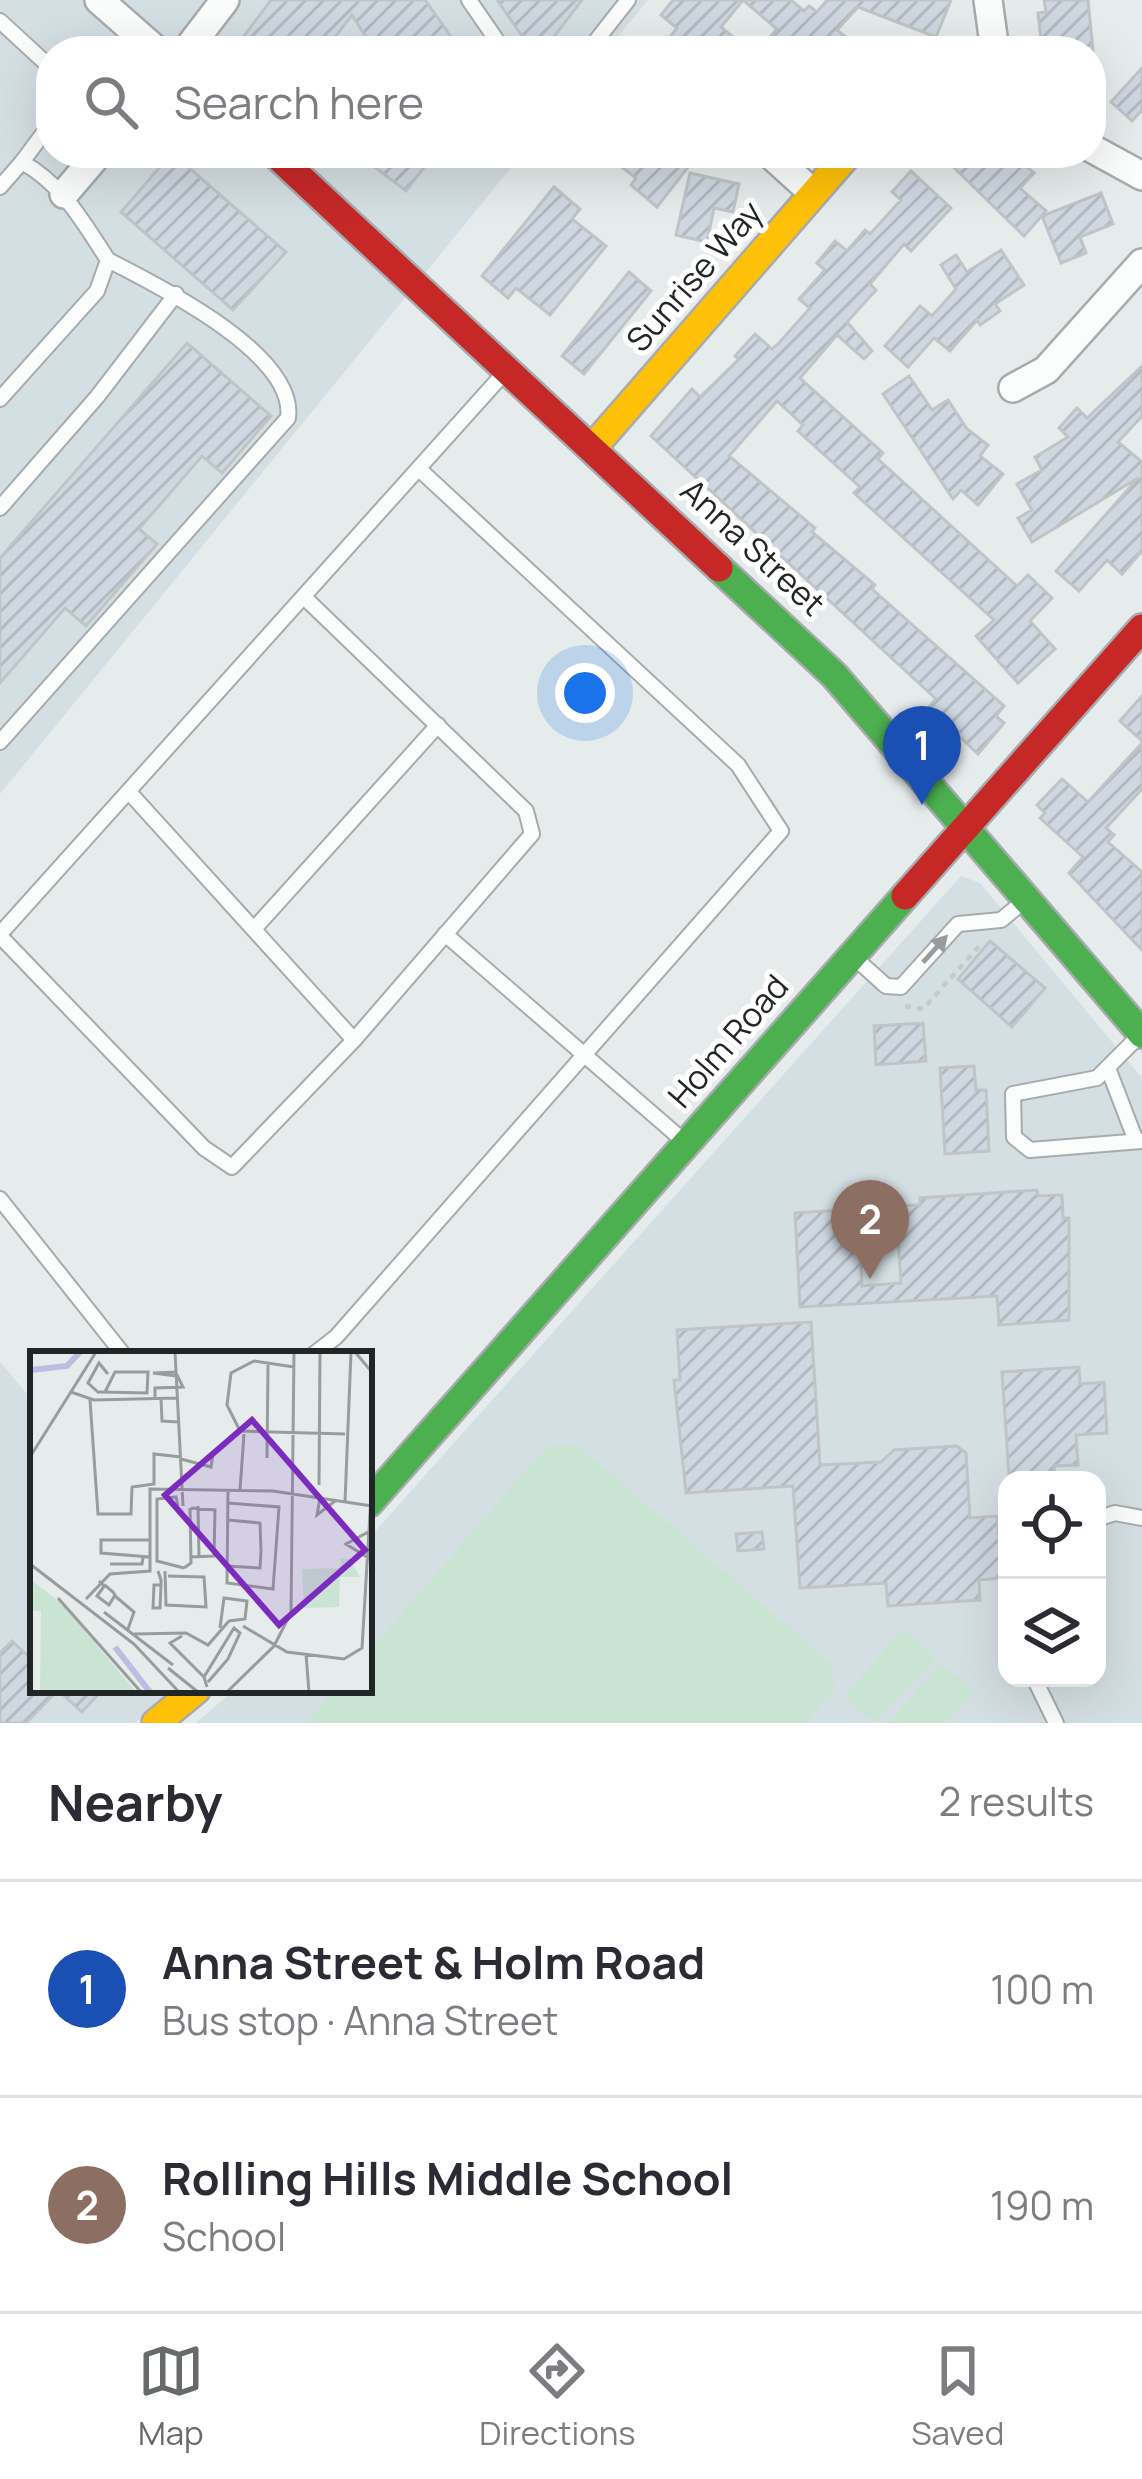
<!DOCTYPE html>
<html lang="en">
<head>
<meta charset="utf-8">
<style>
  :root { --surface:#fff; --page:#f2f2f3; --text:#2b2b33; --muted:#7c7c81; --line:#e1e1e2; --accent:#676a6b }
  body { margin:0; font-family:Manrope,sans-serif; background:var(--page); color:var(--text) }
  .controls { position:absolute; right:36px; bottom:36px; display:grid; overflow:hidden; border-radius:24px; box-shadow:0 12px 48px #0002 }
  .controls button { width:108px; height:108px; display:grid; place-items:center; padding:0; border:0; border-bottom:3px solid var(--line); background:var(--surface); color:var(--text); font:60px sans-serif }
  .you { position:absolute; left:585px; top:693px; width:42px; height:42px; margin:-30px; border:9px solid #fff; border-radius:50%; background:#1a73e8; box-shadow:0 0 0 18px #1a73e833 }
  .badge { display:grid; place-items:center; width:78px; height:78px; border-radius:50%; background:var(--accent); color:#fff; font-size:39px; font-weight:700 }
  .pin { position:absolute; translate:-50% -99px; filter:drop-shadow(0 3px 6px #0008) }
  .pin::after { content:''; position:absolute; top:63px; width:42px; height:36px; background:inherit; clip-path:polygon(0 0,100% 0,50% 100%) }
  .list { margin:0; padding:0; list-style:none }
  h2 { display:flex; justify-content:space-between; align-items:center; height:156px; margin:0; padding:0 48px; font-size:51px }
  h2 small { font-size:39px; font-weight:400; color:var(--muted) }
  .list li { display:grid; grid-template-columns:78px 1fr auto; gap:36px; align-items:center; box-sizing:border-box; height:216px; padding:0 48px; border-top:3px solid var(--line) }
  .list b { display:block; font-size:45px; white-space:nowrap }
  .list p { margin:0; font-size:39px; white-space:nowrap; color:var(--muted) }
  .list em { font-size:39px; font-style:normal; color:var(--muted) }
  .icon { flex:none; width:66px; height:66px; fill:none; stroke:currentColor; stroke-width:2; stroke-linecap:round; stroke-linejoin:round }
  .map { position:relative; flex:none; width:1142px; height:1723px; overflow:hidden }
  .search { position:absolute; background:var(--surface); box-shadow:0 12px 48px #0002; left:36px; right:36px; top:36px; height:132px; display:flex; align-items:center; gap:30px; box-sizing:border-box; padding:0 42px; border-radius:48px; color:var(--muted); font-size:45px }
  .sheet { height:588px; background:var(--surface) }
  nav { display:flex; justify-content:space-around; align-items:center; box-sizing:border-box; height:168px; border-top:3px solid var(--line); background:var(--surface); font-size:33px; color:var(--muted) }
  nav a { display:grid; justify-items:center; gap:6px }
  nav .on { color:var(--accent) }
  .map>svg:first-child { display:block }
  .built { fill:#d4dfe3; fill-rule:evenodd }
  .garden { fill:#cae4d3 }
  .building { fill:url(#building-hatch); stroke:#c1c4c6; stroke-width:3 }
  .lines { fill:none; stroke-linecap:round; stroke-linejoin:round }
  .lane-casing { stroke:#a7abac; stroke-width:18 }
  .street-casing { stroke:#a7abac; stroke-width:32 }
  .fast-casing { stroke:#a7abac; stroke-width:32 }
  .slow-casing { stroke:#a7abac; stroke-width:32 }
  .jam-casing { stroke:#a7abac; stroke-width:32 }
  .path { stroke:#c6c9c9; stroke-width:4.5; stroke-dasharray:6 6; stroke-linecap:butt }
  .lane { stroke:#fbfcfc; stroke-width:14 }
  .street { stroke:#fbfcfc; stroke-width:27 }
  .fast { stroke:#4caf50; stroke-width:27 }
  .slow { stroke:#ffc107; stroke-width:27 }
  .jam { stroke:#c62828; stroke-width:27 }
  .oneway { fill:#999b9c }
  .labels { text-anchor:middle; stroke-width:10; stroke-linejoin:round; paint-order:stroke }
  .street-label { font-size:33px; fill:#222526; stroke:#fff }
  .inset-river { fill:none; stroke:#bdbce2; stroke-width:6 }
  .inset-road { fill:none; stroke:#989c9d; stroke-width:3 }
  .view { fill:#7b2cbf; fill-opacity:0.15; stroke:#7b2cbf; stroke-width:6 }
  .inset-edge { fill:none; stroke:#222526; stroke-width:6 }
</style>
</head>
<body>
<div class="map">
<svg width="1142" height="1723" viewBox="0 0 1142 1723">
  <defs>
    <pattern id="building-hatch" width="6" height="6" patternUnits="userSpaceOnUse" patternTransform="scale(3)"><rect width="6" height="6" fill="#cfd8e1"/><path d="M-1 1l2-2M0 6l6-6M5 7l2-2" fill="none" stroke="#b1b9c1"/></pattern>
  </defs>
  <rect width="100%" height="100%" fill="#e6ebec"/>
  <!-- built -->
  <g class="built">
    <path d="M0 0H648L606 51H51V153H523L0 794Z"/>
    <path d="M961 876 980 883 1142 1078V1723H196L234 1690H369V1538ZM1007 1480H1097V1678H1007Z"/>
    <path d="M0 1362 33 1401V1690H180L164 1707 134 1723H0Z"/>
  </g>
  <!-- garden -->
  <g class="garden">
    <path d="M578 1445 832 1664 835 1690 805 1723H305L334 1690H369V1651L547 1446Z"/>
    <path d="M903 1629 936 1658 875 1723 844 1696Z"/>
    <path d="M941 1663 974 1691 946 1723H888Z"/>
  </g>
  <!-- building -->
  <g class="building">
    <path d="M271 0H425L461 51H408L366 37 352 15 324 51H255L241 40Z"/>
    <path d="M497 0H582L543 51 522 36Z"/>
    <path d="M673 0H791L804 11 809 6 817 12 827 0H951L936 37 858 7 837 30 863 51H758L777 29 743 0 721 27 733 37 722 51H659L677 28 661 15Z"/>
    <path d="M1044 0H1088L1093 51H1062L1061 39 1041 41 1038 13 1046 12Z"/>
    <path d="M1142 68V110L1132 121 1111 102Z"/>
    <path d="M172 153 286 252 233 310 121 212Z"/>
    <path d="M356 153H435L406 191Z"/>
    <path d="M603 153H699L657 207 631 185 636 178Z"/>
    <path d="M939 153H1012L1034 173 1020 188 1046 211 1024 236Z"/>
    <path d="M911 171 951 208 911 251 904 244 870 284 876 290 847 322 872 351 864 359 837 335 800 378 883 453 878 459 1017 586 1028 575 1052 598 1030 621 1055 649 1018 683 976 636 994 620 854 493 860 487 798 431 803 425 777 401 729 456 815 528 812 532 875 585 872 589 1004 706 996 716 1004 723 978 754 929 707 936 699 651 436 692 389 700 397 739 359 735 356 755 334 772 349 778 344 810 308 799 299 825 270 817 263 835 241 847 251 865 230 870 234 901 200 892 192Z"/>
    <path d="M690 173 739 184 733 212 714 208 707 242 676 235Z"/>
    <path d="M554 187 580 209 572 219 606 246 550 315 516 288 508 298 482 276Z"/>
    <path d="M1101 193 1113 224 1080 237 1086 253 1061 263 1042 216Z"/>
    <path d="M1001 250 1024 285 995 304 1000 311 980 325 977 320 950 351 934 338 908 367 885 346 920 306 932 316 956 289 941 265 956 255 967 272Z"/>
    <path d="M629 272 651 291 584 374 562 356Z"/>
    <path d="M187 343 271 416 222 473 202 456 139 529 157 544 86 626 65 608 0 683V558Z"/>
    <path d="M1142 366V416L1118 442 1142 462V551L1122 574 1107 560 1079 591 1056 571 1138 478 1032 542 1018 518 1032 510 1017 484 1042 470 1035 457 1068 437 1059 428 1077 408 1087 418Z"/>
    <path d="M909 376 932 410 948 400 967 429 988 445 980 456 1003 474 978 505 961 490 953 499 883 394Z"/>
    <path d="M1142 696V741L1120 721Z"/>
    <path d="M1142 743V789L1106 828 1114 835 1108 842 1142 872V950L1069 873 1083 857 1040 818 1045 813 1037 805 1062 779 1088 802Z"/>
    <path d="M990 941 1045 988 1012 1027 958 979Z"/>
    <path d="M923 1023 926 1061 876 1065 874 1026Z"/>
    <path d="M974 1066 976 1090H986L989 1151 945 1154 940 1068Z"/>
    <path d="M1037 1190 1038 1196 1062 1195 1063 1218H1069V1320L999 1325 997 1296 800 1307 795 1213 858 1209 862 1286 901 1283 896 1206 920 1205V1198Z"/>
    <path d="M811 1322 820 1465 881 1462 894 1450 957 1446 966 1453 970 1518 997 1516 1001 1578 979 1580 980 1600 888 1606 886 1583 800 1588 793 1486 686 1493 674 1380H680L677 1330Z"/>
    <path d="M1079 1367 1080 1384 1104 1382 1107 1433 1076 1435 1078 1465 1054 1466 1055 1473 1009 1476 1002 1372Z"/>
    <path d="M762 1532 764 1549 738 1551 736 1534Z"/>
    <path d="M12 1641 33 1661V1690H58L26 1723H0V1653Z"/>
    <path d="M58 1690H102L82 1712Z"/>
  </g>
  <g class="lines">
    <defs>
      <g id="lane">
        <path d="M469 0 504 51"/>
        <path d="M0 21 51 68"/>
        <path d="M588 51 628 0"/>
        <path d="M22 162 51 123"/>
        <path d="M0 187 22 162C63 185 83 222 108 260L97 291 0 399"/>
        <path d="M0 508 97 397 176 294"/>
        <path d="M0 742 288 418C297 354 157 285 108 260"/>
        <path d="M129 792 354 1040"/>
        <path d="M254 929 438 725"/>
        <path d="M0 934 506 371"/>
        <path d="M445 934 686 1143"/>
        <path d="M0 936 204 1148 232 1167 354 1040 532 834 526 811 304 597"/>
        <path d="M856 959 886 986 901 987 958 924 1001 920 1023 902"/>
        <path d="M1138 1037 1097 1078 1013 1094 1014 1137 1030 1150 1142 1141"/>
        <path d="M1108 1068 1136 1141"/>
        <path d="M0 1199 123 1354"/>
        <path d="M314 1354 336 1337 781 831 738 765 419 469"/>
        <path d="M1097 1519 1115 1513 1142 1518"/>
        <path d="M1034 1678 1056 1723"/>
      </g>
      <g id="street">
        <path d="M99 0 157 51"/>
        <path d="M988 0 995 51"/>
        <path d="M186 51 225 0"/>
        <path d="M1091 148 1142 176"/>
        <path d="M769 153 813 193"/>
        <path d="M64 194 99 153"/>
        <path d="M1013 388 1046 370 1142 263"/>
      </g>
      <g id="fast">
        <path d="M719 568 834 675 1142 1034"/>
        <path d="M369 1503 905 896"/>
      </g>
      <g id="slow">
        <path d="M594 446 849 153"/>
        <path d="M156 1723 196 1690"/>
      </g>
      <g id="jam">
        <path d="M274 153 719 568"/>
        <path d="M905 896 1142 628"/>
      </g>
    </defs>
    <!-- lane casing -->
    <use href="#lane" class="lane-casing"/>
    <!-- street casing -->
    <use href="#street" class="street-casing"/>
    <!-- fast casing -->
    <use href="#fast" class="fast-casing"/>
    <!-- slow casing -->
    <use href="#slow" class="slow-casing"/>
    <!-- jam casing -->
    <use href="#jam" class="jam-casing"/>
    <!-- path -->
    <path class="path" d="M905 1006 923 1009 983 942"/>
    <!-- lane -->
    <use href="#lane" class="lane"/>
    <!-- street -->
    <use href="#street" class="street"/>
    <!-- fast -->
    <use href="#fast" class="fast"/>
    <!-- slow -->
    <use href="#slow" class="slow"/>
    <!-- jam -->
    <use href="#jam" class="jam"/>
  </g>
  <!-- one-way arrows -->
  <defs><path id="oneway-solid" d="M-6-.8H1V-3.2L6.5 0L1 3.2V.8H-6Z" transform="scale(3)"/></defs>
  <use class="oneway" href="#oneway-solid" transform="translate(935 949) rotate(-48)"/>
  <g class="labels">
    <!-- street labels -->
    <g class="street-label">
      <text transform="translate(694 276) rotate(-49)" y="12">Sunrise Way</text>
      <text transform="translate(753 547) rotate(43)" y="12">Anna Street</text>
      <text transform="translate(728 1041) rotate(-49)" y="12">Holm Road</text>
    </g>
  </g>
  <!-- overview -->
  <g transform="translate(30 1351)">
    <rect width="342" height="342" fill="#e6ebec"/>
    <path d="M0 228 32 253 106 341H10L11 260 0 259Z" fill="#cae4d3"/>
    <path d="M311 208H320L330 226H310L309 256 274 257 272 218 310 217Z" fill="#cae4d3"/>
    <path class="inset-river" d="M1 19 37 15 50 1M85 296 120 341"/>
    <path class="inset-road" d="M145 1 153 155M325 1 341 20 342 109M264 16 224 10 201 22 197 54 210 80 315 83M146 21 123 22 146 25M41 41 64 49 148 47M69 41 117 42 118 21H85L75 41M69 42 58 32 69 12 78 23M125 48V37L153 36 146 22M131 48 132 70 149 71M60 49 68 163H101L102 136 124 133V103L151 106M0 106 66 1M237 107 238 14M151 108 181 116 183 103M289 134 290 1M210 139 214 83M290 147 287 164 305 150M315 151 321 1M198 152 249 156 243 238 197 232 198 139M148 155 146 146 127 148V210L154 217M168 155 169 206M161 157 185 159 184 205 161 206M120 189H71V202L120 206M340 208 316 193 340 180M0 213 104 293 149 341M80 213H112L113 206M197 215 230 217 231 200 230 172 198 169M154 217 161 212 160 157M128 220 131 229V234L130 257H123L124 234H131M135 220 136 254 176 256 174 226 138 225M69 230 72 233 76 235 83 241 85 244 79 254 67 245 75 234M85 245 104 261 98 278M28 247 111 341M56 248 80 223 120 220V138L243 140 342 155M74 261 143 314M213 275 257 301 314 308 332 297 342 129M104 283 156 282 178 294 199 270 215 268 217 250 194 247 190 277M152 285 140 292 174 326M276 303 279 341M138 317 168 341M177 336 174 326 204 277 210 282 198 308 178 331M197 341 244 295 261 262 264 1"/>
    <path class="view" d="M222 69 335 199 249 274 135 144Z"/>
    <rect width="342" height="342" class="inset-edge"/>
  </g>
</svg>
<div class="controls">
<button><svg class="icon" aria-label="locate" viewBox="0 0 24 24"><circle cx="12" cy="12" r="6"/><path d="M12 2v4M12 18v4M2 12h4M18 12h4"/></svg></button>
<button><svg class="icon" aria-label="layers" viewBox="0 0 24 24"><path d="M12 4l9 5-9 5-9-5zM3 14l9 5 9-5"/></svg></button>
</div>
<div class="you"></div>
<div class="pin badge" style="left:922px;top:805px;background:#1a4fb4">1</div>
<div class="pin badge" style="left:870px;top:1279px;background:#8d6e63">2</div>
<div class="search"><svg class="icon" aria-label="search" viewBox="0 0 24 24"><circle cx="10" cy="10" r="6"/><path d="M15 15l6 6"/></svg>Search here</div>
</div>
<section class="sheet">
<h2>Nearby<small>2 results</small></h2>
<ul class="list">
<li><span class="badge" style="background:#1a4fb4">1</span><div><b>Anna Street &amp; Holm Road</b><p>Bus stop · Anna Street</p></div><em>100 m</em></li>
<li><span class="badge" style="background:#8d6e63">2</span><div><b>Rolling Hills Middle School</b><p>School</p></div><em>190 m</em></li>
</ul>
</section>
<nav>
<a class="on"><svg class="icon" aria-label="map" viewBox="0 0 24 24"><path d="M3 6l6-2 6 2 6-2v14l-6 2-6-2-6 2zM9 4v14M15 6v14"/></svg>Map</a>
<a><svg class="icon" aria-label="directions" viewBox="0 0 24 24"><path d="M12 3l9 9-9 9-9-9zM9 14v-3h6M13 9l2 2-2 2"/></svg>Directions</a>
<a><svg class="icon" aria-label="saved" viewBox="0 0 24 24"><path d="M7 4h10v16l-5-4-5 4z"/></svg>Saved</a>
</nav>
</body>
</html>
